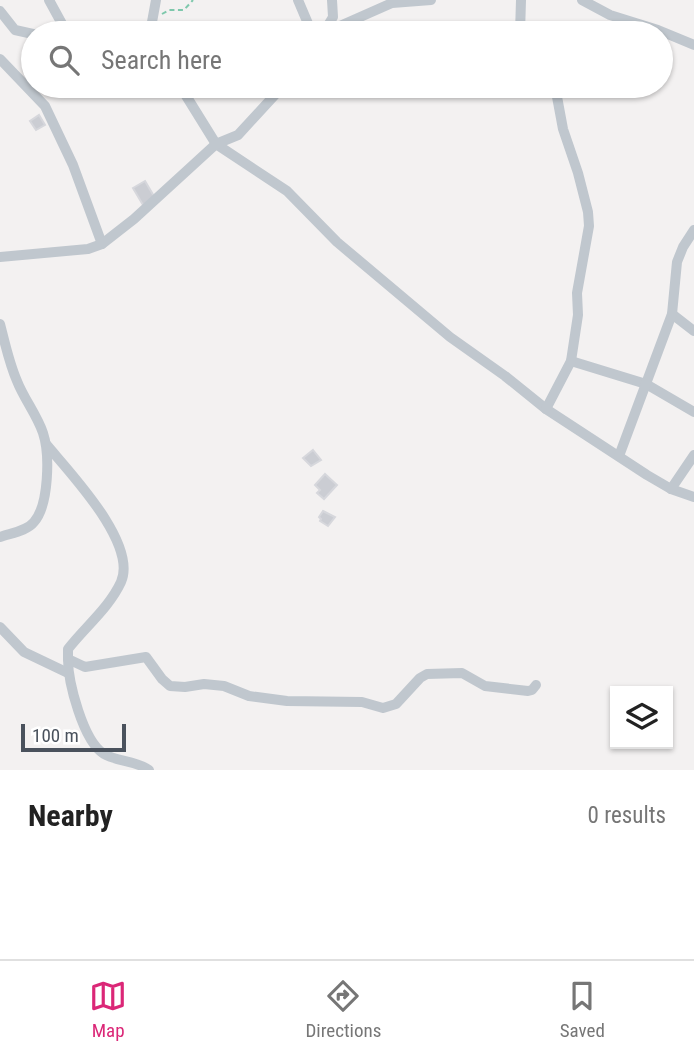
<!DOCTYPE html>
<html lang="en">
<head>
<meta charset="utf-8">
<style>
  :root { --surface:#fff; --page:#f2f2f2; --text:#222; --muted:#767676; --line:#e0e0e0; --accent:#db2777 }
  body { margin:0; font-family:"Roboto Condensed",sans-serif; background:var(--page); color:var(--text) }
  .controls { position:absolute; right:21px; bottom:21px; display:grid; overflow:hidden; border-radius:0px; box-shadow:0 2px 5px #0004 }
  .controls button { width:63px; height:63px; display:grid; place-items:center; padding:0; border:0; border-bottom:2px solid var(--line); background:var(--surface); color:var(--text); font:35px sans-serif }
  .scale { position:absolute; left:21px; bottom:18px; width:105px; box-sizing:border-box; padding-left:7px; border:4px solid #4a525d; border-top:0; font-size:19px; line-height:24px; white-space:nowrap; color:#4a525d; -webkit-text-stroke:5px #fff; paint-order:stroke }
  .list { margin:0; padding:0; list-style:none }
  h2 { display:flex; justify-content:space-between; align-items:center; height:91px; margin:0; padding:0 28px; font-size:30px }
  h2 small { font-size:23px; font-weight:400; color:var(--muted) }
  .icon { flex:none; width:38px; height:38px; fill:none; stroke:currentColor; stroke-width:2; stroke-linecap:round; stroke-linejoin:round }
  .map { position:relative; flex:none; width:694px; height:770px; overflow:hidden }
  .search { position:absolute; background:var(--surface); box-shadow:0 2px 5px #0004; left:21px; right:21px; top:21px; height:77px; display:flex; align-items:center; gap:18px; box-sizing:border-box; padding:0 24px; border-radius:38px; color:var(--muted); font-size:26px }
  .sheet { height:189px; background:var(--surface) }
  nav { display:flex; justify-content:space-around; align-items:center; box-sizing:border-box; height:98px; border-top:2px solid var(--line); background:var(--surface); font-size:19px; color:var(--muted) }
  nav a { display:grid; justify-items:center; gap:4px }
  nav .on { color:var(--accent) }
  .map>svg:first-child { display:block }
  .building { fill:#cbcdd3; stroke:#d6d7dc; stroke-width:2 }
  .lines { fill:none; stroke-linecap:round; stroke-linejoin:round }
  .path { stroke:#7ec8ac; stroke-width:2; stroke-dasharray:5 3.5; stroke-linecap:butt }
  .minor { stroke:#c0c7ce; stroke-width:10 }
</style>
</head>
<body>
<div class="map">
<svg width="694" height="770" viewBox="0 0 694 770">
  <rect width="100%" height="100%" fill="#f3f1f1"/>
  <!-- building -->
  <g class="building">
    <path d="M39 115 45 125 36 130 30 121Z"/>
    <path d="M145 181 155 198 143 205 133 188Z"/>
    <path d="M313 450 321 460 311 466 303 458Z"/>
    <path d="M325 474 337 485 324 499 317 493 320 490 315 485Z"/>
    <path d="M323 511 335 517 328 526 320 521 321 519 319 517Z"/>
  </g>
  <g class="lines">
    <!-- path -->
    <path class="path" d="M162 14 169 10H184L193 0"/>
    <!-- minor -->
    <g class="minor">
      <path d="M49 0 67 33"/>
      <path d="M298 0 312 33"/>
      <path d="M582 0 610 15 658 30 694 45"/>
      <path d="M0 11 15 30 33 34"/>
      <path d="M324 32 333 17 332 0"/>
      <path d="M44 33 62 25"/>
      <path d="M150 33 156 0"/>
      <path d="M324 33 392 3 431 0"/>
      <path d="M520 33 521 0"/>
      <path d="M0 59 45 106 73 165 102 244"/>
      <path d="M180 86 216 144 287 191 337 242 450 337 505 376 546 409 647 475 671 489 694 497"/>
      <path d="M0 257 88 249 102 244 134 219 216 144 238 135 283 86"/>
      <path d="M672 314 694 331"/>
      <path d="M0 324C5 343 9 363 17 381 24 399 37 415 43 433 50 454 49 505 34 522 27 531 11 533 0 537"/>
      <path d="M571 361 646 384 694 412"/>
      <path d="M546 409 571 361 578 315 577 293 589 226 588 212 578 173 563 129 555 86"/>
      <path d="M46 444C69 472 138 543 121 582 109 608 85 627 68 649V659L85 667 146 657 162 679 170 686 185 687 204 684 224 686 249 696 287 701 362 702 383 708 396 704 420 678 427 674 462 673 485 686 528 691 532 690 536 685"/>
      <path d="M619 456 672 314 677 262 683 247 694 230"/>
      <path d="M671 489 694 455"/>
      <path d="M0 627 24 652 68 673"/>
      <path d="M68 659C68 682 83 741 104 754 118 762 135 760 149 770"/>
    </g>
  </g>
</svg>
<div class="controls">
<button><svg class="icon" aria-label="layers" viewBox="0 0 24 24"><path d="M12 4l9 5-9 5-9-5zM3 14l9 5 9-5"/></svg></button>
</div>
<div class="scale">100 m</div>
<div class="search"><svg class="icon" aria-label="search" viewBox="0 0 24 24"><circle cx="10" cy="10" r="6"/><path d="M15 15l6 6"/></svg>Search here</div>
</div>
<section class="sheet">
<h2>Nearby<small>0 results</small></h2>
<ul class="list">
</ul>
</section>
<nav>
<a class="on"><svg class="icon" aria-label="map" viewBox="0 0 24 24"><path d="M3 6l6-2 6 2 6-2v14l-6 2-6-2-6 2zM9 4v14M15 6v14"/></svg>Map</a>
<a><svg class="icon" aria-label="directions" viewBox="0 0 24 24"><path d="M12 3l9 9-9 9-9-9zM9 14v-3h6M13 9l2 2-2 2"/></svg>Directions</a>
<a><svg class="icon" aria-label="saved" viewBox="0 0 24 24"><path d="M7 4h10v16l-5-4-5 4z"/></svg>Saved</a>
</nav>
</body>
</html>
